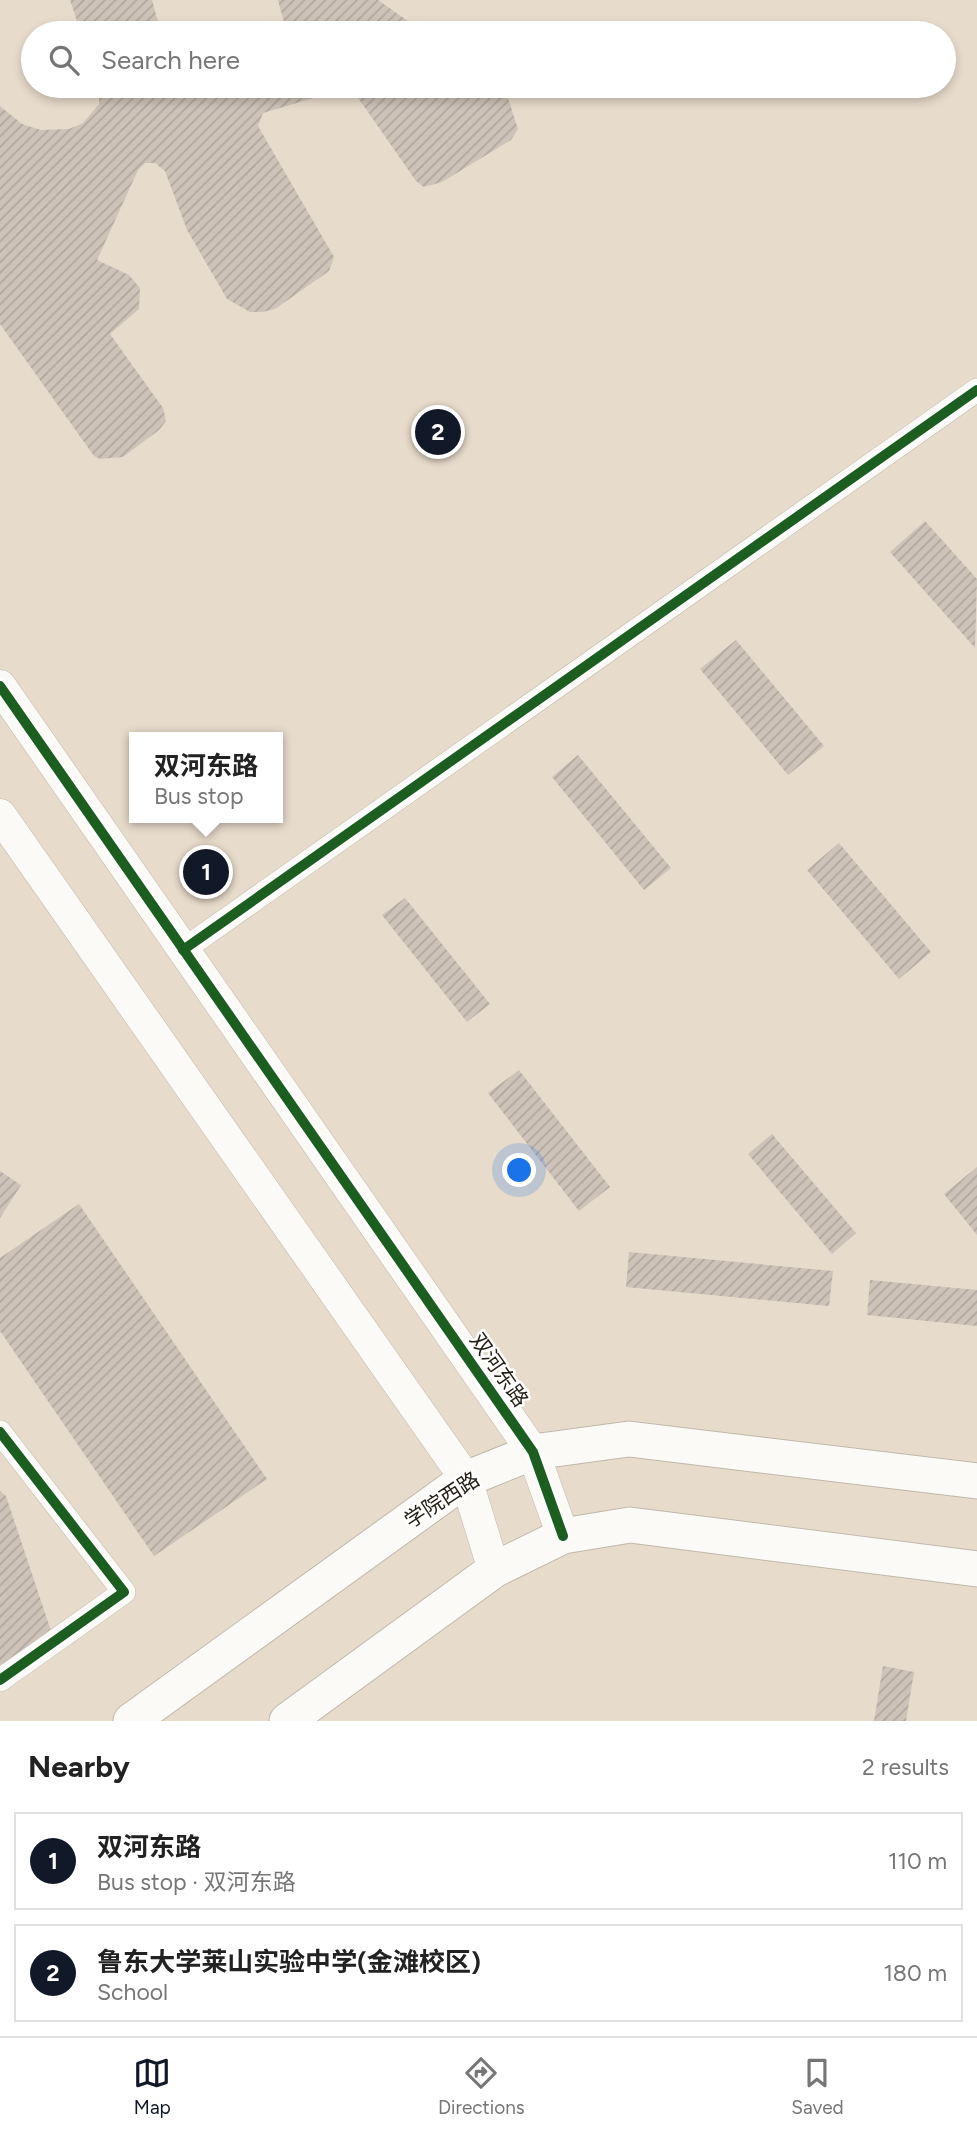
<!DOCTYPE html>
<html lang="en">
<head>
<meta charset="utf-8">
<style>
  :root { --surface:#fff; --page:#f6f6f6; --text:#222; --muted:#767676; --line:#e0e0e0; --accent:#111827 }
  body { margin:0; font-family:Figtree,"Noto Sans SC",sans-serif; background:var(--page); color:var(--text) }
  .you { position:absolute; left:520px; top:1171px; width:24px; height:24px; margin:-18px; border:5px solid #fff; border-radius:50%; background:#1a73e8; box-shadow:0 0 0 10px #1a73e833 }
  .badge { display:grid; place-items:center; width:46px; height:46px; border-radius:50%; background:var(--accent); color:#fff; font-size:23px; font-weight:700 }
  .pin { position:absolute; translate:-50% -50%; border:4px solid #fff; box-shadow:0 2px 7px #0006 }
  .popup { position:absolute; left:129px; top:732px; width:154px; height:91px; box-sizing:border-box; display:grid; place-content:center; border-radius:0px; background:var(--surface); filter:drop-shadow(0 2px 5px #0005); font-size:23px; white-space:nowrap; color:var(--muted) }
  .popup b { font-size:26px; color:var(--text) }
  .popup::after { content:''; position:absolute; left:50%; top:100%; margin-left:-14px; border:14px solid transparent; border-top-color:var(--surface) }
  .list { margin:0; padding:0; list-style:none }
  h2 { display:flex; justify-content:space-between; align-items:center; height:91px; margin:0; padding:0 28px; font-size:30px }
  h2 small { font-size:23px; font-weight:400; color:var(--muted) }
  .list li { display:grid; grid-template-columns:46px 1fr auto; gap:21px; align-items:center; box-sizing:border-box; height:98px; margin:0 14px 14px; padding:0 14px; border:2px solid var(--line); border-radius:0px }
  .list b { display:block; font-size:26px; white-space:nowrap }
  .list p { margin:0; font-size:23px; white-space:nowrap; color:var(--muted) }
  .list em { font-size:23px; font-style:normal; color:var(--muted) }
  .icon { flex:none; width:38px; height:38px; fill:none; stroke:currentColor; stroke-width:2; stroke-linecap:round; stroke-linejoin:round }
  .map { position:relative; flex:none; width:977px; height:1721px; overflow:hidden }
  .search { position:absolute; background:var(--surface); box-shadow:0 4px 10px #0003; left:21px; right:21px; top:21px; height:77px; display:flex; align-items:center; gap:18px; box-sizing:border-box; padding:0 24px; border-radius:38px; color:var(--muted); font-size:26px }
  .sheet { height:315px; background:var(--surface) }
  nav { display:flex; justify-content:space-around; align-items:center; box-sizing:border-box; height:98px; border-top:2px solid var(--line); background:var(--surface); font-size:19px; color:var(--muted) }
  nav a { display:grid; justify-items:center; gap:4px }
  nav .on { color:var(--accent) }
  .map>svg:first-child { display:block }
  .building { fill:url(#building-hatch) }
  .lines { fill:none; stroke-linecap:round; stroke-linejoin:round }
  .street-casing { stroke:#c1b8ab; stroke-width:24 }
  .secondary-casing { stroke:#c1b8ab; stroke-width:33 }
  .primary-casing { stroke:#c1b8ab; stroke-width:37 }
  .street { stroke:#fbfaf7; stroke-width:23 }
  .secondary { stroke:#fbfaf7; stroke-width:32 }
  .primary { stroke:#fbfaf7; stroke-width:35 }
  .cycleway-casing { stroke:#fff; stroke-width:15 }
  .cycleway { stroke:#1b5e20; stroke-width:10 }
  .labels { text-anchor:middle; stroke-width:5; stroke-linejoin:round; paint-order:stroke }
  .street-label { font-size:21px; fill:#241d12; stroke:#fff }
</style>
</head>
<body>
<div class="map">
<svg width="977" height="1721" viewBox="0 0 977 1721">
  <defs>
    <pattern id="building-hatch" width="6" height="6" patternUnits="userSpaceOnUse" patternTransform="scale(1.75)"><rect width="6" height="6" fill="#cec3b9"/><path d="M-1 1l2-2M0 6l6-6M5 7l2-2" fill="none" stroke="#b1a79e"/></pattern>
  </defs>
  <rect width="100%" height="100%" fill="#e7dbcb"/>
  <!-- building -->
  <g class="building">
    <path d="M70 0H152L161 33H81Z"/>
    <path d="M278 0H378L425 33H287Z"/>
    <path d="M99 86H494L508 98 518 129 511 140 442 182 424 187 416 181 354 92 343 89 263 113 258 126 334 257 329 271 275 309 263 312H250L227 299 187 230 165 171 155 163H145L138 170 97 260 129 275 140 288 139 309 110 334 163 408 166 421 159 430 123 457 100 459 94 456 0 324V106L22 124 41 130 69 129 83 123 99 104Z"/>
    <path d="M925 521 977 579 975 648 890 552Z"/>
    <path d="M736 640 824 746 788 775 700 669Z"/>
    <path d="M578 755 671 868 644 890 552 777Z"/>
    <path d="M839 843 931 952 899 979 807 870Z"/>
    <path d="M405 898 490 1004 467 1022 382 915Z"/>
    <path d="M519 1070 610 1187 579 1211 488 1093Z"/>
    <path d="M772 1134 856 1233 832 1254 748 1154Z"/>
    <path d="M977 1167V1235L944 1194Z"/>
    <path d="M0 1171 21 1185 0 1218Z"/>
    <path d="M79 1204 267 1479 154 1556 0 1331V1258Z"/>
    <path d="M629 1252 833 1271 829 1306 626 1287Z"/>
    <path d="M870 1280 977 1290V1326L867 1315Z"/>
    <path d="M0 1491 6 1496 52 1634 0 1665Z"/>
    <path d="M883 1666 914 1672 906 1721H874Z"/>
  </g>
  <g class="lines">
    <defs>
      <g id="street">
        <path d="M183 950 977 390"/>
        <path d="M0 1432 124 1592 0 1680"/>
      </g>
      <g id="secondary">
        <path d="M0 686 533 1452 563 1536"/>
        <path d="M0 815 466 1479 494 1570"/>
      </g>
      <g id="primary">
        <path d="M131 1721 466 1479 533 1452 629 1439 977 1481"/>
        <path d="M287 1721 494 1570 563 1536 630 1525 977 1569"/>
      </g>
    </defs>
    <!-- street casing -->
    <use href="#street" class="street-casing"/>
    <!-- secondary casing -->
    <use href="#secondary" class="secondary-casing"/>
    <!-- primary casing -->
    <use href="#primary" class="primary-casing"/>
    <!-- street -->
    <use href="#street" class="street"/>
    <!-- secondary -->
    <use href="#secondary" class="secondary"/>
    <!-- primary -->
    <use href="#primary" class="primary"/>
    <defs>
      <g id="cycleway">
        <path d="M0 686 533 1452 563 1536"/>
        <path d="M183 950 977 390"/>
        <path d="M0 1432 124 1592 0 1680"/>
      </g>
    </defs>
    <!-- cycleway casing -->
    <use href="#cycleway" class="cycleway-casing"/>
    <!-- cycleway -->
    <use href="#cycleway" class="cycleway"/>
  </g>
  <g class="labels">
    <!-- street labels -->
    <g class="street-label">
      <text transform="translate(499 1370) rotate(55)" y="7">双河东路</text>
      <text transform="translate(442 1500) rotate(-33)" y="7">学院西路</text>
    </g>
  </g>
</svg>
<div class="you"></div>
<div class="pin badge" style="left:206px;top:872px">1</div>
<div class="popup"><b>双河东路</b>Bus stop</div>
<div class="pin badge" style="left:438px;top:432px">2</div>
<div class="search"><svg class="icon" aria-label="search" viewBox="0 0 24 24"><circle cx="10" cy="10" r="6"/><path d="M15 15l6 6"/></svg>Search here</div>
</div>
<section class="sheet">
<h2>Nearby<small>2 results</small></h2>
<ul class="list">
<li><span class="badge">1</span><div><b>双河东路</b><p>Bus stop · 双河东路</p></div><em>110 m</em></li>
<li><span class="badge">2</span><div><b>鲁东大学莱山实验中学(金滩校区)</b><p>School</p></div><em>180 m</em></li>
</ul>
</section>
<nav>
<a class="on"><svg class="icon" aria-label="map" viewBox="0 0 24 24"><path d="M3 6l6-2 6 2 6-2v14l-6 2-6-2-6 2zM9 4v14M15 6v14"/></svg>Map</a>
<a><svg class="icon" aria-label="directions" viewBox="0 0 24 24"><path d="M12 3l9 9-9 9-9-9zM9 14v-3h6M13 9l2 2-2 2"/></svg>Directions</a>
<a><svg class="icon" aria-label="saved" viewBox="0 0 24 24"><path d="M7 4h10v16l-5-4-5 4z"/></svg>Saved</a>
</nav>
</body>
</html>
